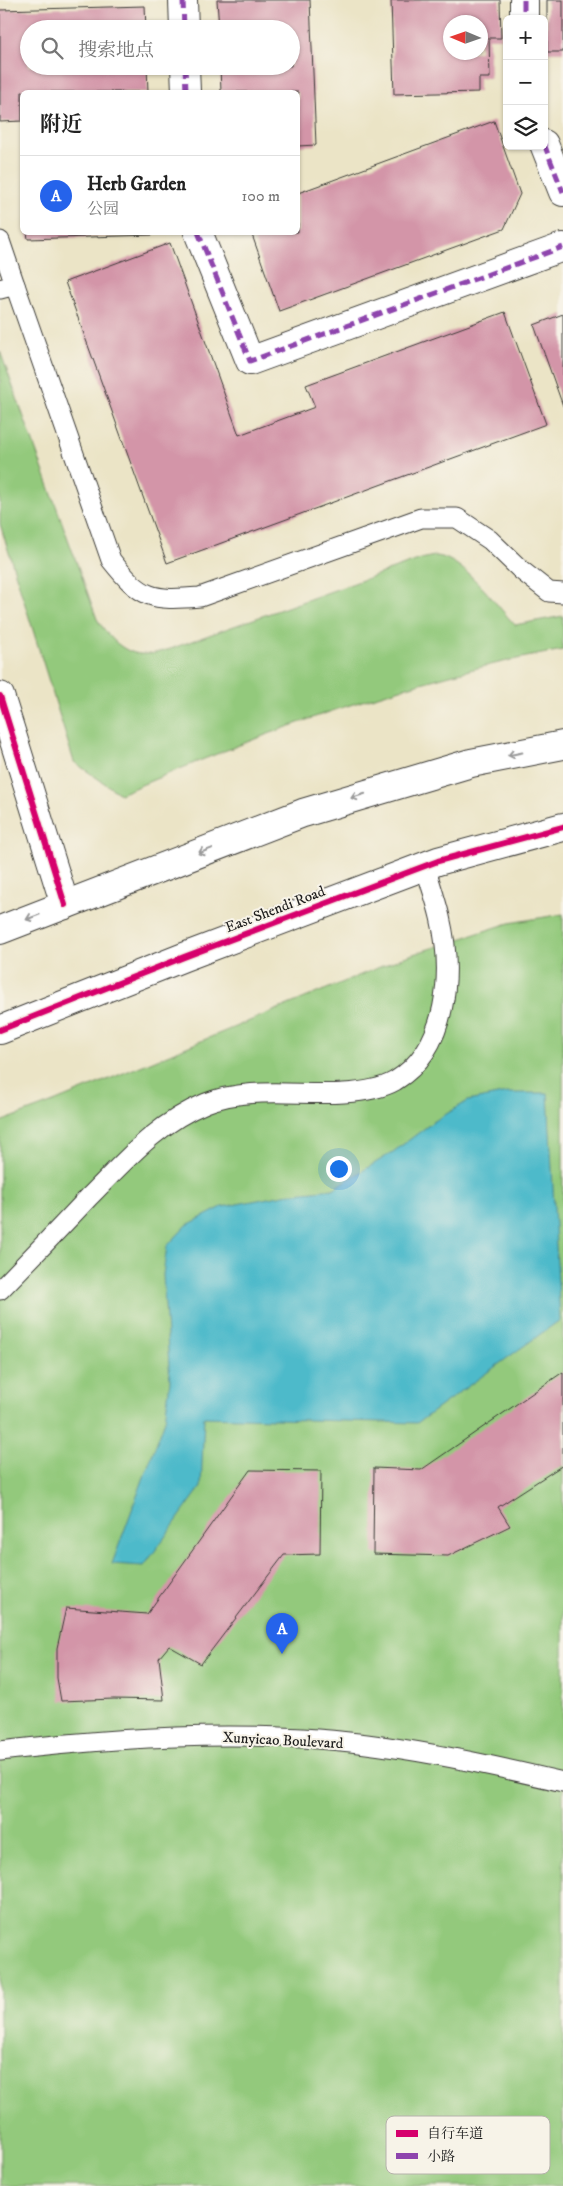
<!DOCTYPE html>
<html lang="zh">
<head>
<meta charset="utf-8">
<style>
  :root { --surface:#fff; --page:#f2f2f2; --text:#222; --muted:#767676; --line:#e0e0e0; --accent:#2563eb }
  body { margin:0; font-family:"IM FELL DW Pica","Noto Serif SC",serif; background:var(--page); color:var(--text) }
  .controls { position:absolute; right:15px; top:15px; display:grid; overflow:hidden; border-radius:8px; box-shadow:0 1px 4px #0004 }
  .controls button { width:45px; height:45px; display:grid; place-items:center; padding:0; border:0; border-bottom:1px solid var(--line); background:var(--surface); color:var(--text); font:25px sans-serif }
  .compass { position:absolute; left:443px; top:15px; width:45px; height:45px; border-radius:50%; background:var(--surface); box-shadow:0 1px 4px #0004; rotate:272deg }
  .you { position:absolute; left:338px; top:1168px; width:18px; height:18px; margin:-12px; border:4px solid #fff; border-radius:50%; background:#1a73e8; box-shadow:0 0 0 8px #1a73e833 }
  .badge { display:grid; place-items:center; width:32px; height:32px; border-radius:50%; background:var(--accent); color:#fff; font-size:16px; font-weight:700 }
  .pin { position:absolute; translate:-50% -41px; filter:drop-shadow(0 1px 2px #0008) }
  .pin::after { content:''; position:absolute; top:26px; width:18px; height:15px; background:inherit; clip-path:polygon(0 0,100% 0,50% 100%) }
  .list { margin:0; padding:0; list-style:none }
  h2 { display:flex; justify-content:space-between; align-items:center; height:65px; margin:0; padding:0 20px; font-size:21px }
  h2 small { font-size:16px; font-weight:400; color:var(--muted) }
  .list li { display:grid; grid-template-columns:32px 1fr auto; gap:15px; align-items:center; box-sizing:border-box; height:80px; padding:0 20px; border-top:1px solid var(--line) }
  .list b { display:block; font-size:19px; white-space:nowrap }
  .list p { margin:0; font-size:16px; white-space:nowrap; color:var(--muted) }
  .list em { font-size:16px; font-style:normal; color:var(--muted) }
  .icon { flex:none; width:28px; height:28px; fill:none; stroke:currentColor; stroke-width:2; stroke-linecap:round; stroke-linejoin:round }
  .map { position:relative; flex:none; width:563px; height:2186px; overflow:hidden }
  .search { position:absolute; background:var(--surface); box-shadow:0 1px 4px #0004; left:20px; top:20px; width:280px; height:55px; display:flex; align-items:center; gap:12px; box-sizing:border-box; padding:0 18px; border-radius:28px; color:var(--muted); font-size:19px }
  .panel { position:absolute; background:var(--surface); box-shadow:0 1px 4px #0004; left:20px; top:90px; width:280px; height:145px; border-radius:8px }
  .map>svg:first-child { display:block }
  .green { fill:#93c97b; stroke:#58724c }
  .water { fill:#4ebaca; stroke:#356b73 }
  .building { fill:#d395a8; fill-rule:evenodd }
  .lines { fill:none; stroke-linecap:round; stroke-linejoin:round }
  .service-casing { stroke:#3b3a36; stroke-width:21 }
  .pedestrian-casing { stroke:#3b3a36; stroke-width:30 }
  .minor-casing { stroke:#3b3a36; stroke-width:30 }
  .tertiary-casing { stroke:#3b3a36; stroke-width:30 }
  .service { stroke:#fff; stroke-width:19 }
  .pedestrian { stroke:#fff; stroke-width:28 }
  .minor { stroke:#fff; stroke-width:28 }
  .tertiary { stroke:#fff; stroke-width:28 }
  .quiet { stroke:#8e44ad; stroke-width:5; stroke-dasharray:10 5; stroke-linecap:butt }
  .cycleway-casing { stroke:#f7f3e8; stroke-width:9 }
  .cycleway { stroke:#d6006c; stroke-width:6 }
  .oneway { stroke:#999 }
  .labels { text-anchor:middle; stroke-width:4; stroke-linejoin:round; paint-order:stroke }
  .street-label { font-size:15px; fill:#1c1c1c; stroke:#f7f3e8 }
  .key { fill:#f7f3e8; stroke:#b5b2ab; stroke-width:1 }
  .key-label { font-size:14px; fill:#1c1c1c }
</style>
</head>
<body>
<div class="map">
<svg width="563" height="2186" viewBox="0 0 563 2186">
  <rect width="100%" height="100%" fill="#f7f3e8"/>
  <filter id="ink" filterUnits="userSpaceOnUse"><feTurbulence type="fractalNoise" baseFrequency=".02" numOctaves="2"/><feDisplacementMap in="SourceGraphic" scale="10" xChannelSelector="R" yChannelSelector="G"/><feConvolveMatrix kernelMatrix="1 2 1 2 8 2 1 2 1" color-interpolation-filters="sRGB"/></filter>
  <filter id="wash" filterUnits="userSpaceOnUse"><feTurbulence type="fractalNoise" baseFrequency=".0096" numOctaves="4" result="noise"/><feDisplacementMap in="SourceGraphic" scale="20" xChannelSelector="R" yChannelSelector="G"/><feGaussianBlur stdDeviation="1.12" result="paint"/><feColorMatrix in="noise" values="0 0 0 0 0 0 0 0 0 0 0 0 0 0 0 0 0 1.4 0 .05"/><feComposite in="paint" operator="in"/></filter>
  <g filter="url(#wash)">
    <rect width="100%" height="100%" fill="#ebe4c6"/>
    <!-- green -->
    <g class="green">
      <path d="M0 351 97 619C108 636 124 656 147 654 154 654 163 651 170 649L421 559C426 558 432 556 437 556 464 559 497 606 515 625L563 616V650C409 677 263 733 120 794L74 762 0 524Z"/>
      <path d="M563 914V2186H0V1122L56 1101 404 957 509 923Z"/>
    </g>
    <!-- water -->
    <path class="water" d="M507 1093H548L560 1320 417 1423 204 1417 201 1487 144 1566 112 1564 165 1420 170 1381 163 1275 167 1246 187 1225 222 1207 294 1193 333 1189 393 1152 433 1122 468 1101Z"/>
    <g id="blocks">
      <!-- building -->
      <g class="building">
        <path d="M217 0H310L316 145 298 146V92H221L220 66H291V29H219Z"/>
        <path d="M391 0H500L501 38H489L490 78H479V92L394 94ZM450 22H480V52H450Z"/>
        <rect x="547" y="0" width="16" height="52"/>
        <path d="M145 6 146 29H29V66H147L148 92H22V121L0 122V10Z"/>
        <path d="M494 121 520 194 504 229 279 311 251 232H298V193Z"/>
        <path d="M27 232H152V235L28 239Z"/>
        <path d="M170 243 239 435 315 407 306 385 505 312 546 424 167 563 65 282Z"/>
        <path d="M563 314V406L534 325Z"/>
        <path d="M563 1372V1465L498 1507 510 1526 448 1556 373 1554 374 1468 421 1470Z"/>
        <path d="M250 1470 321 1471 320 1554 284 1555 201 1664 169 1646 159 1658 164 1700 114 1699 61 1701 57 1678V1648L66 1608 147 1614Z"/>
      </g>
    </g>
  </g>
  <g filter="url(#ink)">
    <use href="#blocks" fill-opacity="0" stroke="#3b3a36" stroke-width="1"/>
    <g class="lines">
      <defs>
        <g id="service">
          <path d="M0 241 15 285"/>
          <path d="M0 289 15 285 111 560C142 599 151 601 200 597L421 518H457L490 540 521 570 549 592 563 593"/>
          <path d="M0 1290C30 1259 60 1228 89 1197 125 1161 157 1123 206 1103 249 1086 299 1096 344 1093 360 1092 381 1089 395 1081 449 1048 453 971 440 917 436 900 430 883 425 866"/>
          <path d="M0 1751C100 1739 201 1732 302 1738 390 1743 478 1762 563 1782"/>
        </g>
        <g id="pedestrian">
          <path d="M183 0 184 29"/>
          <path d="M524 0V19"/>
          <path d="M185 66 186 92"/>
          <path d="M544 144 563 192"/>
          <path d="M198 232 250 361 563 247"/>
        </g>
        <path id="minor" d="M0 696 65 905"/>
        <g id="tertiary">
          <path d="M0 930 303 813 471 763 563 745"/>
          <path d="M0 1030 184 957 438 861 563 827"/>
        </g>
      </defs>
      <!-- service casing -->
      <use href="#service" class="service-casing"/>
      <!-- pedestrian casing -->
      <use href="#pedestrian" class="pedestrian-casing"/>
      <!-- minor casing -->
      <use href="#minor" class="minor-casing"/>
      <!-- tertiary casing -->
      <use href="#tertiary" class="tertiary-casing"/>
      <!-- service -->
      <use href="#service" class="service"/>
      <!-- pedestrian -->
      <use href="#pedestrian" class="pedestrian"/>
      <!-- minor -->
      <use href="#minor" class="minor"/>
      <!-- tertiary -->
      <use href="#tertiary" class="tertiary"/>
      <!-- quiet -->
      <g class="quiet">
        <path d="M183 0 184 29"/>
        <path d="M524 0V19"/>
        <path d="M185 66 186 92"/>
        <path d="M544 144 563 192"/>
        <path d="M198 232 250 361 563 247"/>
      </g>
      <defs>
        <g id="cycleway">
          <path d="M0 696 65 905"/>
          <path d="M0 1030 184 957 438 861 563 827"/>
        </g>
      </defs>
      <!-- cycleway casing -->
      <use href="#cycleway" class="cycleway-casing"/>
      <!-- cycleway -->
      <use href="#cycleway" class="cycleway"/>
    </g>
    <!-- one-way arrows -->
    <defs><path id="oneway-shaft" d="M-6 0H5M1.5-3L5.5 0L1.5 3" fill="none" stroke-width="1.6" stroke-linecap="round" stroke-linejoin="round" transform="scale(1.25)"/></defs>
    <g class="oneway">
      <use href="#oneway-shaft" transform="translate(515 754) rotate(169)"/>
      <use href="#oneway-shaft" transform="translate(358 796) rotate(163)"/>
      <use href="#oneway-shaft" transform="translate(205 851) rotate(159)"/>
      <use href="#oneway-shaft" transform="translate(33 917) rotate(159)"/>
    </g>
  </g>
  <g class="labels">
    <!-- street labels -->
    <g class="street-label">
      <text transform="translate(275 909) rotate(-21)" y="5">East Shendi Road</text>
      <text transform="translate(283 1740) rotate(3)" y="5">Xunyicao Boulevard</text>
    </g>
  </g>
  <!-- legend -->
  <rect x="386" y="2116" width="164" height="58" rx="8" class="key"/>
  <rect x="396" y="2130" width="22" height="7" fill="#d6006c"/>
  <rect x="396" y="2153" width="22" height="6" fill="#8e44ad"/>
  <g class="key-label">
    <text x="427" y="2138">自行车道</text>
    <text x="427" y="2161">小路</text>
  </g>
</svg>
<div class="controls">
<button>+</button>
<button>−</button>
<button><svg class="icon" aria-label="layers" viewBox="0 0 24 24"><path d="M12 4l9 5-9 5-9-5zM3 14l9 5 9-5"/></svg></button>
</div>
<svg class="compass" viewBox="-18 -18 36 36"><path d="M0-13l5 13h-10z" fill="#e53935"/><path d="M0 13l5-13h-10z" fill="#767676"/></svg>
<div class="you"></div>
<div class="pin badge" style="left:282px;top:1654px">A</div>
<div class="search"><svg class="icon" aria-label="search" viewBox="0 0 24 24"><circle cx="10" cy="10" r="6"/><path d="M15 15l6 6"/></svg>搜索地点</div>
<section class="panel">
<h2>附近<small></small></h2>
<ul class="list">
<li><span class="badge">A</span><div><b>Herb Garden</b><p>公园</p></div><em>100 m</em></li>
</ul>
</section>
</div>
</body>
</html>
